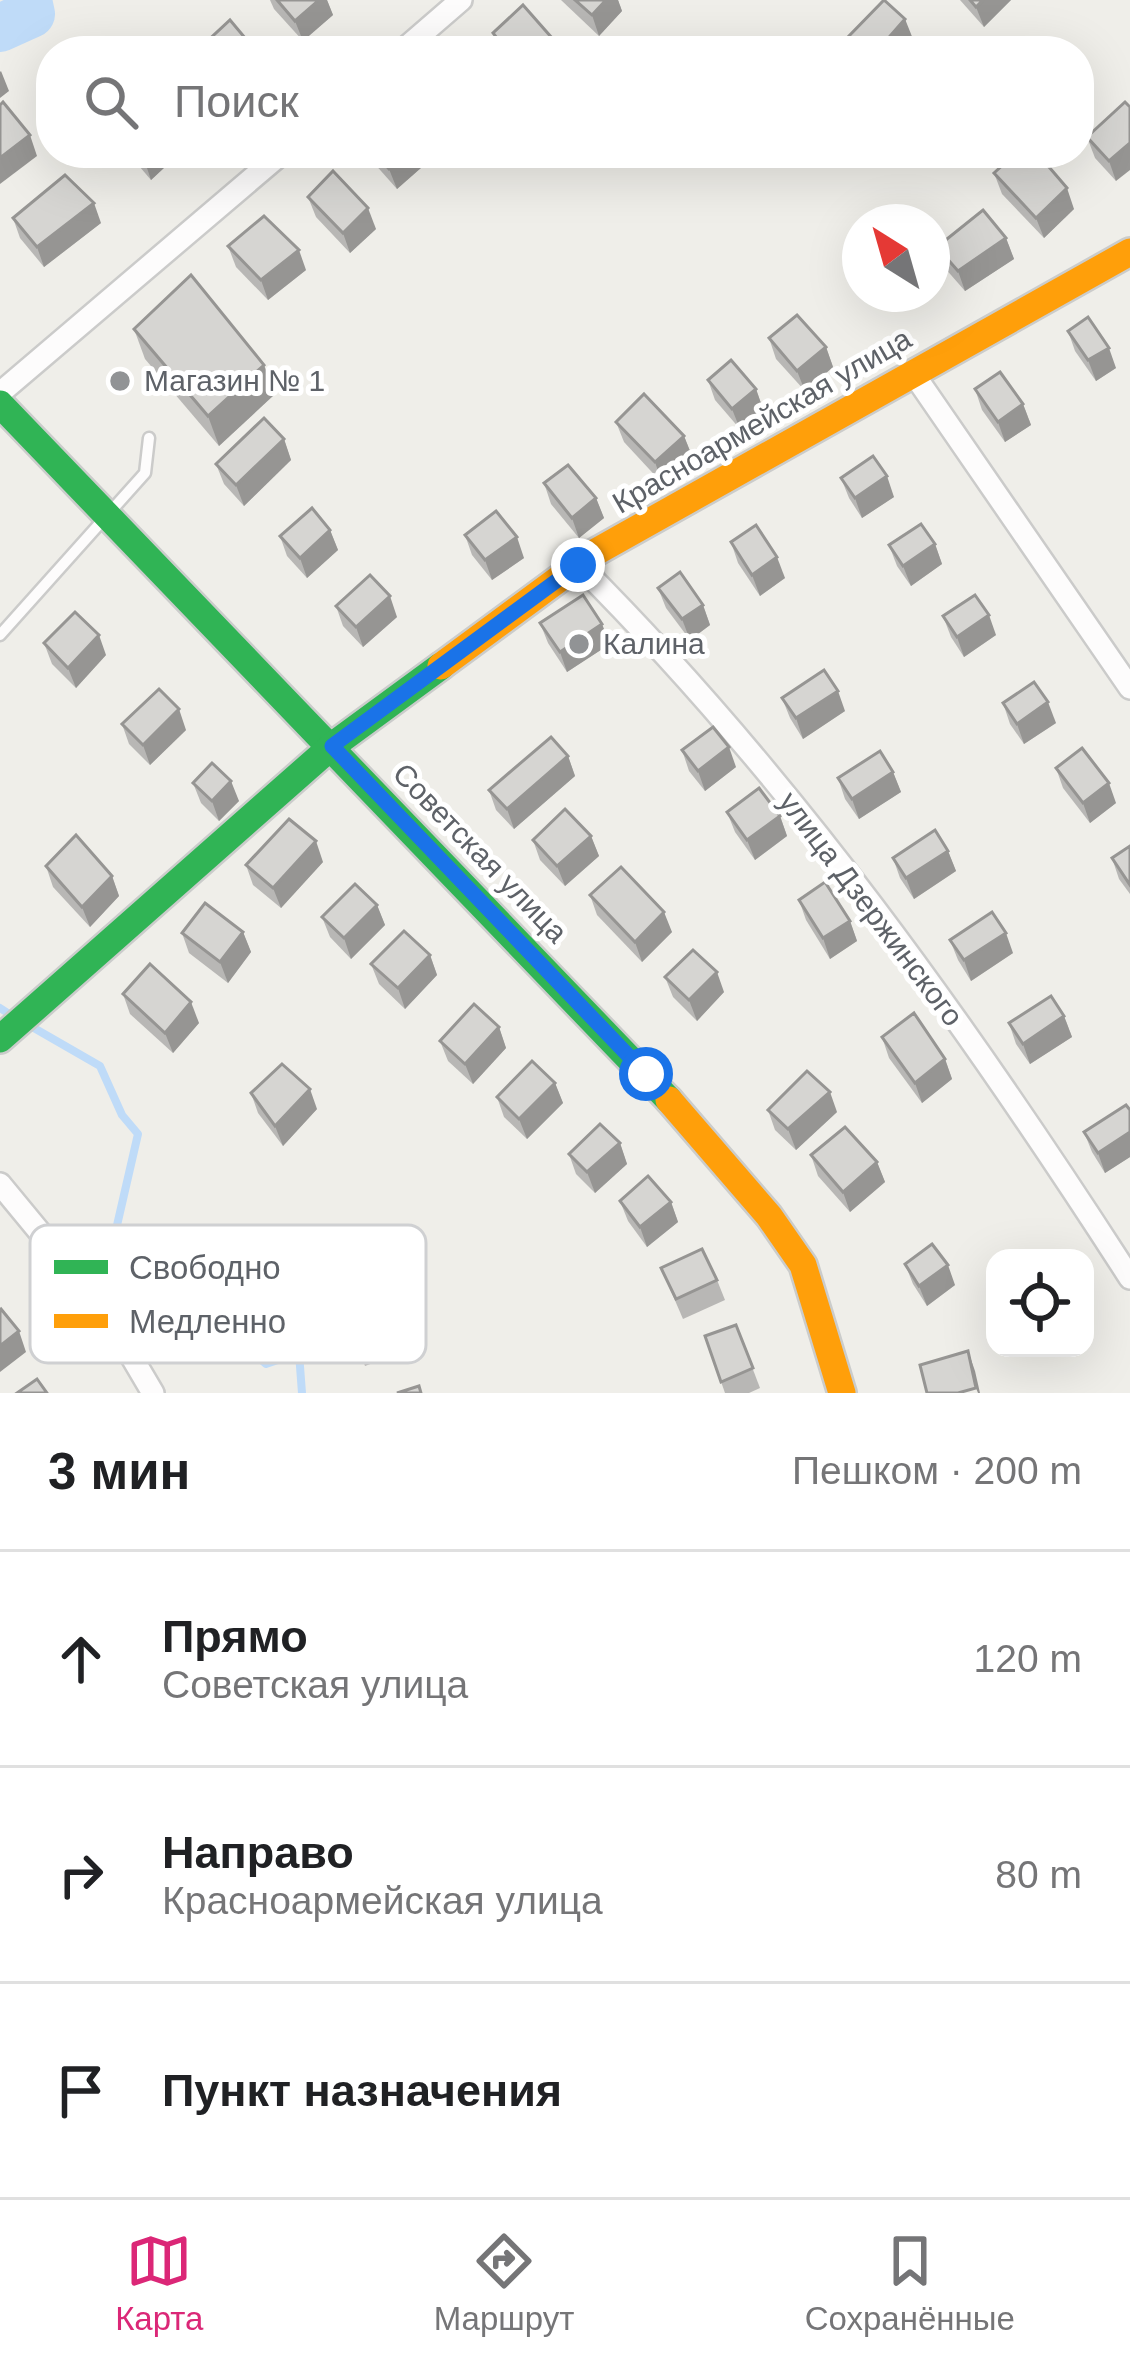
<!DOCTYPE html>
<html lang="ru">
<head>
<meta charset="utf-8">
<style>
  :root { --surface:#fff; --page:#f6f6f6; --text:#202124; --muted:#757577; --line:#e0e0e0; --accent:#db2777 }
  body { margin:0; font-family:Arial,sans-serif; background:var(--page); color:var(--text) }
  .controls { position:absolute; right:36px; bottom:36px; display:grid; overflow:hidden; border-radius:24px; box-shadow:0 12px 48px #0002 }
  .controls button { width:108px; height:108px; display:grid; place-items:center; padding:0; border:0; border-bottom:3px solid var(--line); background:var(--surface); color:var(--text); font:60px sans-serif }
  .compass { position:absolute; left:842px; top:204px; width:108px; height:108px; border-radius:50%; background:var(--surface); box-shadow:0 12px 48px #0002; rotate:323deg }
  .stop { position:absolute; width:36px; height:36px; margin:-27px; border:9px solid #1a73e8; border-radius:50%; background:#fff }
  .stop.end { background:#1a73e8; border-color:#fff; box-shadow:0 3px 12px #0008 }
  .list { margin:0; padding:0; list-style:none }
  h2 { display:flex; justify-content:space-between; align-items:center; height:156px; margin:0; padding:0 48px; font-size:51px }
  h2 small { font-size:39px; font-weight:400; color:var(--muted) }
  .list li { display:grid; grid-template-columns:78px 1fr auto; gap:36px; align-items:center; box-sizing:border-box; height:216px; padding:0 48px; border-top:3px solid var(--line) }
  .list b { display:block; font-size:45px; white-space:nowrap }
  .list p { margin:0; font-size:39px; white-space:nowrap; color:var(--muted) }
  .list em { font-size:39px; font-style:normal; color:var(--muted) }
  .icon { flex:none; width:66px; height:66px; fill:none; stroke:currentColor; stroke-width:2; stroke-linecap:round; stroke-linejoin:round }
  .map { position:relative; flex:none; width:1130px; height:1393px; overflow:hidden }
  .search { position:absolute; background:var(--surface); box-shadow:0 12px 48px #0002; left:36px; right:36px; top:36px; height:132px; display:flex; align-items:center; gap:30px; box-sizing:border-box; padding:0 42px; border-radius:48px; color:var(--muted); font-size:45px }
  .sheet { height:804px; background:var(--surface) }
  nav { display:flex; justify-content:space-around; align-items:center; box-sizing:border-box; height:168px; border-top:3px solid var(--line); background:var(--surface); font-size:33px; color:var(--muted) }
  nav a { display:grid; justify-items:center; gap:6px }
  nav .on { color:var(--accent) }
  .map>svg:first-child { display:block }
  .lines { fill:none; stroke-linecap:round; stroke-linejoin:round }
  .stream { stroke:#bfdbf8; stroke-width:8 }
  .river { stroke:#bfdbf8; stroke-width:48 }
  .lane-casing { stroke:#cbcbca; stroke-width:15 }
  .street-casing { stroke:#cbcbca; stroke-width:26 }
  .fast-casing { stroke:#cbcccb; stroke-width:32 }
  .slow-casing { stroke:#cbcccb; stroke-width:32 }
  .lane { stroke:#fdfcfc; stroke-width:10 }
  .street { stroke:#fdfcfc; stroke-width:21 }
  .fast { stroke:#30b455; stroke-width:27 }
  .slow { stroke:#ff9f0a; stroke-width:27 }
  .wall { fill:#b8b7b5 }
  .shaded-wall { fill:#969593 }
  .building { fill:#d6d5d2; stroke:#969593; stroke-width:3 }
  .route { stroke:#1a73e8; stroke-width:15 }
  .poi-dot { fill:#919395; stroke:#fff; stroke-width:4.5 }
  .labels { text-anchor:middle; stroke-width:10; stroke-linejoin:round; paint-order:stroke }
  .poi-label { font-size:30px; fill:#5e6268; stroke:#fff; text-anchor:start }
  .street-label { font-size:30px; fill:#5e6268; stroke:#fff }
  .key { fill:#fff; stroke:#cfd0d2; stroke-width:3 }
  .key-label { font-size:33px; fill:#5e6268 }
</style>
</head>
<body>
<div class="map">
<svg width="1130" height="1393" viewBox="0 0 1130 1393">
  <rect width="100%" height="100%" fill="#efeee9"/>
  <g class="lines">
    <!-- stream -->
    <g class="stream">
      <path d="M0 1008 14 1017"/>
      <path d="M27 1024 100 1066 122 1115 138 1134 115 1234 142 1286 162 1300V1324L195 1342 232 1335 266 1364 299 1353 302 1393"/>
    </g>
    <!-- river -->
    <path class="river" d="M0 28 31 14 28 0"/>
    <defs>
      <path id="lane" d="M0 635 145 473 149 438"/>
      <g id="street">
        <path d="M402 51 461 0"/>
        <path d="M913 373 1130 688"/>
        <path d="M0 393 282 153"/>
        <path d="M579 565C792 778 967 1025 1130 1278"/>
        <path d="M0 1184 104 1310 153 1393"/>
      </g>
      <g id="fast">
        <path d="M0 404 669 1100"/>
        <path d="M0 1039 332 746 441 666"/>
      </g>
      <g id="slow">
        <path d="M441 666 594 553 1130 252"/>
        <path d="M669 1100 769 1216 803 1265 842 1393"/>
      </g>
    </defs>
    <!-- lane casing -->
    <use href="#lane" class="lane-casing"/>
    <!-- street casing -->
    <use href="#street" class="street-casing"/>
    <!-- fast casing -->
    <use href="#fast" class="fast-casing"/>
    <!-- slow casing -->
    <use href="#slow" class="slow-casing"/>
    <!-- lane -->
    <use href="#lane" class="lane"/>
    <!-- street -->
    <use href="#street" class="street"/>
    <!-- fast -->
    <use href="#fast" class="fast"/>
    <!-- slow -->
    <use href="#slow" class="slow"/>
  </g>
  <!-- wall -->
  <g class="wall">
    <path d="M270 0H327L333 15 303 41 274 9Z"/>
    <path d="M561 0H618L622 11 599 36Z"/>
    <path d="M960 0H1011L984 27Z"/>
    <path d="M493 33 557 51H500Z"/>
    <path d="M1125 102 1116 181 1095 158 1087 137Z"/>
    <path d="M128 153H180L151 180Z"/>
    <path d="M365 153H416L422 167 397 189Z"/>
    <path d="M994 173 1074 209 1044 238 1002 194Z"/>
    <path d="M308 197 376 229 350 253 316 217Z"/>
    <path d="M13 218 101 223 44 267 20 238Z"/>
    <path d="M1006 238 1014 259 965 291 944 267 937 247Z"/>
    <path d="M228 246 306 270 268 300 236 267Z"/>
    <path d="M134 329 275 394 219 446 145 359Z"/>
    <path d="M1068 331 1116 368 1096 381 1075 351Z"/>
    <path d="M769 338 826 347 833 367 805 391 776 359Z"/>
    <path d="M708 380 756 389 763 409 740 429 715 400Z"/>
    <path d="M975 389 1023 404 1031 425 1005 442 982 410Z"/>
    <path d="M616 422 684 436 692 456 662 483 624 442Z"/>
    <path d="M284 439 291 460 244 506 224 484 216 464Z"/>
    <path d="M841 478 894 497 862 518 849 498Z"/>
    <path d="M544 483 596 498 604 518 579 538 551 504Z"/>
    <path d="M330 530 338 550 307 578 287 556 280 536Z"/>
    <path d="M465 535 524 558 492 580 472 555Z"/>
    <path d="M731 542 785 578 760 596 738 563Z"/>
    <path d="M935 544 942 564 911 586 897 566 889 545Z"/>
    <path d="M658 588 703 605 710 625 690 640 666 608Z"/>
    <path d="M336 606 397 617 363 647 343 626Z"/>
    <path d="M943 616 996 635 964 657 951 637Z"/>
    <path d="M540 623 610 644 567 672 548 643Z"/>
    <path d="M44 643 106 655 76 688 52 664Z"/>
    <path d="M782 698 845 711 803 739 790 718Z"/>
    <path d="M1003 703 1056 723 1024 744 1010 724Z"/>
    <path d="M122 724 186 730 150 765 129 744Z"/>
    <path d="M682 750 736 767 705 791 689 771Z"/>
    <path d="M568 756 575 776 514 829 496 810 489 790Z"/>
    <path d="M1056 768 1116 803 1090 823 1063 788Z"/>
    <path d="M893 772 901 792 859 819 845 799 838 778Z"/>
    <path d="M193 783 239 801 219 821 201 803Z"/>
    <path d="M727 812 780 816 787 836 755 860 735 832Z"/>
    <path d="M591 836 599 856 565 886 540 860 533 840Z"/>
    <path d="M1130 846V894L1119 879 1112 858Z"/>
    <path d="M948 851 956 871 914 899 900 878 893 858Z"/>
    <path d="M323 862 281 908 253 885 246 865Z"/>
    <path d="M46 866 112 876 119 896 90 927 53 887Z"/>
    <path d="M590 895 672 932 642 962 597 915Z"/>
    <path d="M799 900 850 921 857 941 830 959 806 920Z"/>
    <path d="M377 905 385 925 351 959 330 937 322 917Z"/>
    <path d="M243 932 251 952 228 983 189 953 182 933Z"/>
    <path d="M950 940 1013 953 971 981 958 960Z"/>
    <path d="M430 955 437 975 405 1009 379 984 371 964Z"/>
    <path d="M665 977 724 992 697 1021 673 997Z"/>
    <path d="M123 994 199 1023 173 1053 130 1014Z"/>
    <path d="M1064 1016 1072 1037 1030 1064 1016 1044 1009 1023Z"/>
    <path d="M499 1027 506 1048 473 1084 448 1061 440 1041Z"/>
    <path d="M882 1037 945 1059 952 1079 922 1103 889 1058Z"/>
    <path d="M555 1083 563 1103 527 1139 504 1117 497 1097Z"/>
    <path d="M251 1093 317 1109 283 1146 258 1113Z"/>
    <path d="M768 1110 837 1112 796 1150 775 1130Z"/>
    <path d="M1130 1110V1157L1105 1173 1092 1152 1084 1132Z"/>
    <path d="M620 1143 627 1164 595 1193 576 1174 569 1154Z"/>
    <path d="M811 1155 877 1162 885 1182 850 1212 818 1176Z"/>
    <path d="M620 1201 671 1202 678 1222 647 1247 628 1221Z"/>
    <path d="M362 1236 380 1287 336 1304 317 1256Z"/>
    <path d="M905 1264 955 1285 927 1306 913 1284Z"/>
    <path d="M661 1268 717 1280 725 1300 683 1319Z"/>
    <path d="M389 1309 405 1351 365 1366 349 1324Z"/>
    <path d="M736 1325 760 1388 749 1393H725L705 1336Z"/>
  </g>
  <!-- shaded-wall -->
  <g class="shaded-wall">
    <path d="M319 0H327L333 15 303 41 295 21Z"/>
    <path d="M606 0H618L622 11 599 36 592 15Z"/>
    <path d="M983 0H1011L984 27 976 7Z"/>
    <path d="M905 19 913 39 902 51H877Z"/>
    <path d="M552 38 557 51H538Z"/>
    <path d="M1 71 9 91 0 98V72Z"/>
    <path d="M30 135 37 156 0 184V158Z"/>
    <path d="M1130 143V170L1116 181 1109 161Z"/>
    <path d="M151 153H180L151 180 144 159Z"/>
    <path d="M408 153H416L422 167 397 189 389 169Z"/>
    <path d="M1067 188 1074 209 1044 238 1036 218Z"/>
    <path d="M94 203 101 223 44 267 37 247Z"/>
    <path d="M368 208 376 229 350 253 343 233Z"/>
    <path d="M1006 238 1014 259 965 291 958 271Z"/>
    <path d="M299 250 306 270 268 300 261 280Z"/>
    <path d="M826 347 833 367 805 391 797 371Z"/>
    <path d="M1109 348 1116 368 1096 381 1088 360Z"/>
    <path d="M264 365 275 394 219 446 208 416Z"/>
    <path d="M756 389 763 409 740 429 732 409Z"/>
    <path d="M1023 404 1031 425 1005 442 998 422Z"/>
    <path d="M684 436 692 456 662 483 655 462Z"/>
    <path d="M284 439 291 460 244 506 236 485Z"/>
    <path d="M887 476 894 497 862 518 855 498Z"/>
    <path d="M596 498 604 518 579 538 572 518Z"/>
    <path d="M330 530 338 550 307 578 300 558Z"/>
    <path d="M517 537 524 558 492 580 485 560Z"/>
    <path d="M935 544 942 564 911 586 903 566Z"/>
    <path d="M777 557 785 578 760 596 752 575Z"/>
    <path d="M390 596 397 617 363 647 356 627Z"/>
    <path d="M703 605 710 625 690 640 682 619Z"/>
    <path d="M989 615 996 635 964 657 957 637Z"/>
    <path d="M602 624 610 644 567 672 560 652Z"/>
    <path d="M99 635 106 655 76 688 68 668Z"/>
    <path d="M838 691 845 711 803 739 796 718Z"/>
    <path d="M1048 702 1056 723 1024 744 1017 724Z"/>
    <path d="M179 709 186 730 150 765 143 745Z"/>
    <path d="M729 747 736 767 705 791 698 771Z"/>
    <path d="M568 756 575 776 514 829 507 809Z"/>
    <path d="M893 772 901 792 859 819 852 799Z"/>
    <path d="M231 781 239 801 219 821 212 801Z"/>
    <path d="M1109 783 1116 803 1090 823 1083 803Z"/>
    <path d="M780 816 787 836 755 860 747 840Z"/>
    <path d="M591 836 599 856 565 886 557 866Z"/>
    <path d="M316 841 323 862 281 908 273 888Z"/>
    <path d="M948 851 956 871 914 899 906 878Z"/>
    <path d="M112 876 119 896 90 927 82 907Z"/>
    <path d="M377 905 385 925 351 959 344 938Z"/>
    <path d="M664 912 672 932 642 962 635 942Z"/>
    <path d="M850 921 857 941 830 959 823 938Z"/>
    <path d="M243 932 251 952 228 983 220 962Z"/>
    <path d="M1006 933 1013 953 971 981 964 960Z"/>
    <path d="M430 955 437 975 405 1009 398 988Z"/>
    <path d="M717 972 724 992 697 1021 689 1000Z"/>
    <path d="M191 1002 199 1023 173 1053 165 1033Z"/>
    <path d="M1064 1016 1072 1037 1030 1064 1023 1044Z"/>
    <path d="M499 1027 506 1048 473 1084 465 1064Z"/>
    <path d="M945 1059 952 1079 922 1103 915 1083Z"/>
    <path d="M555 1083 563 1103 527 1139 519 1119Z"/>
    <path d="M310 1089 317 1109 283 1146 275 1126Z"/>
    <path d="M830 1092 837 1112 796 1150 788 1129Z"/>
    <path d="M1130 1132V1157L1105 1173 1098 1153Z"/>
    <path d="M620 1143 627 1164 595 1193 587 1172Z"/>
    <path d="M877 1162 885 1182 850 1212 843 1192Z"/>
    <path d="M671 1202 678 1222 647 1247 640 1227Z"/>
    <path d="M948 1265 955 1285 927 1306 919 1286Z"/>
    <path d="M19 1331 26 1352 0 1372V1346Z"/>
    <path d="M968 1351 975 1371 980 1393H978L976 1388Z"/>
  </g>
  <!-- building -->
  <g class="building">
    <path d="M277 0H319L295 21Z"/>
    <path d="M575 0H606L592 15Z"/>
    <path d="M884 0 905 19 877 51H862L848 37Z"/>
    <path d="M970 0H983L976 7Z"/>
    <path d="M523 5 552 38 538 51H507L493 33Z"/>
    <path d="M230 20 256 51H204L201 47Z"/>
    <path d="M3 102 30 135 0 158V105Z"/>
    <path d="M1125 102 1130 107V143L1109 161 1087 137Z"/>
    <path d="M375 153H408L389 169Z"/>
    <path d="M1016 153H1037L1067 188 1036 218 994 173Z"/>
    <path d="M333 171 368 208 343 233 308 197Z"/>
    <path d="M65 175 94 203 37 247 13 218Z"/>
    <path d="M983 210 1006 238 958 271 937 247Z"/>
    <path d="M264 216 299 250 261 280 228 246Z"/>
    <path d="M191 275 264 365 208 416 134 329Z"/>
    <path d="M797 315 826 347 797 371 769 338Z"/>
    <path d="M1088 317 1109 348 1088 360 1068 331Z"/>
    <path d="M731 360 756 389 732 409 708 380Z"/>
    <path d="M1000 372 1023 404 998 422 975 389Z"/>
    <path d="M644 394 684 436 655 462 616 422Z"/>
    <path d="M264 418 284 439 236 485 216 464Z"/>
    <path d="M873 456 887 476 855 498 841 478Z"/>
    <path d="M568 465 596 498 572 518 544 483Z"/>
    <path d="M312 508 330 530 300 558 280 536Z"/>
    <path d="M496 511 517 537 485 560 465 535Z"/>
    <path d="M921 524 935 544 903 566 889 545Z"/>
    <path d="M756 525 777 557 752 575 731 542Z"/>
    <path d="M680 572 703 605 682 619 658 588Z"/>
    <path d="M370 575 390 596 356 627 336 606Z"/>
    <path d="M583 595 602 624 560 652 540 623Z"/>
    <path d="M975 595 989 615 957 637 943 616Z"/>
    <path d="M75 612 99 635 68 668 44 643Z"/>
    <path d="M824 670 838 691 796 718 782 698Z"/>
    <path d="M1034 682 1048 702 1017 724 1003 703Z"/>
    <path d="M159 689 179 709 143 745 122 724Z"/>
    <path d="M713 727 729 747 698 771 682 750Z"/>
    <path d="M551 737 568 756 507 809 489 790Z"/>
    <path d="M1082 748 1109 783 1083 803 1056 768Z"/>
    <path d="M880 751 893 772 852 799 838 778Z"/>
    <path d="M212 763 231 781 212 801 193 783Z"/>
    <path d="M759 788 780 816 747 840 727 812Z"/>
    <path d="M565 809 591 836 557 866 533 840Z"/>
    <path d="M289 819 316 841 273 888 246 865Z"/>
    <path d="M935 830 948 851 906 878 893 858Z"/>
    <path d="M76 835 112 876 82 907 46 866Z"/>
    <path d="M1130 846V885L1112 858Z"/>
    <path d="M621 867 664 912 635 942 590 895Z"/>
    <path d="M825 882 850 921 823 938 799 900Z"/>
    <path d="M355 884 377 905 344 938 322 917Z"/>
    <path d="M205 903 243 932 220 962 182 933Z"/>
    <path d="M992 912 1006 933 964 960 950 940Z"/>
    <path d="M404 931 430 955 398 988 371 964Z"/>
    <path d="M693 950 717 972 689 1000 665 977Z"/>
    <path d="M150 964 191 1002 165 1033 123 994Z"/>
    <path d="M1051 996 1064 1016 1023 1044 1009 1023Z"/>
    <path d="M474 1004 499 1027 465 1064 440 1041Z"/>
    <path d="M914 1013 945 1059 915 1083 882 1037Z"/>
    <path d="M532 1061 555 1083 519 1119 497 1097Z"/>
    <path d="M282 1064 310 1089 275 1126 251 1093Z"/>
    <path d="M807 1071 830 1092 788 1129 768 1110Z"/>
    <path d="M1126 1105 1130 1110V1132L1098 1153 1084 1132Z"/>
    <path d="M600 1124 620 1143 587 1172 569 1154Z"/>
    <path d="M845 1127 877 1162 843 1192 811 1155Z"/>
    <path d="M648 1176 671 1202 640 1227 620 1201Z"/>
    <path d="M932 1244 948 1265 919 1286 905 1264Z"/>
    <path d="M702 1249 717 1280 676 1299 661 1268Z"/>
    <path d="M1 1309 19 1331 0 1346V1310Z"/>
    <path d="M736 1325 753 1368 721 1382 705 1336Z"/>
    <path d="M968 1351 976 1388 958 1393H927L920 1365Z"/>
    <path d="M37 1379 47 1393H17Z"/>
    <path d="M419 1386 421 1393H397Z"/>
  </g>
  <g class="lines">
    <!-- route -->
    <path class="route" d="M578 565 332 746 646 1074"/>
  </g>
  <!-- markers -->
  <g class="poi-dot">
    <circle cx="120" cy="381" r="12"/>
    <circle cx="579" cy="644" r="12"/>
  </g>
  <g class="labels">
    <!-- poi labels -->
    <g class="poi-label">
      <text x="144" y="391">Магазин № 1</text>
      <text x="603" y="654">Калина</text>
    </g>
    <!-- street labels -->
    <g class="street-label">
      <text transform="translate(762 421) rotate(-30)" y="10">Красноармейская улица</text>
      <text transform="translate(480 853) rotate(46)" y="10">Советская улица</text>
      <text transform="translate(871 909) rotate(53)" y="10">улица Дзержинского</text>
    </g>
  </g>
  <!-- legend -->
  <rect x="30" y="1225" width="396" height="138" rx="18" class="key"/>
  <rect x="54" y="1260" width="54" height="14" fill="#30b455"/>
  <rect x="54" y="1314" width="54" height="14" fill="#ff9f0a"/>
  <g class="key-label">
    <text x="129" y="1279">Свободно</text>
    <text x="129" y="1333">Медленно</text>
  </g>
</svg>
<div class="controls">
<button><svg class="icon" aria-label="locate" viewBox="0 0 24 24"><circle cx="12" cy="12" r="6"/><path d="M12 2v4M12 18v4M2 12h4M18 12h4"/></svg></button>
</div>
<svg class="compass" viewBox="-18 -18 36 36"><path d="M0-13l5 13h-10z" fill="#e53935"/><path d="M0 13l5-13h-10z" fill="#757577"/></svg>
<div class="stop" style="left:646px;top:1074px"></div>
<div class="stop end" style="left:578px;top:565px"></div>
<div class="search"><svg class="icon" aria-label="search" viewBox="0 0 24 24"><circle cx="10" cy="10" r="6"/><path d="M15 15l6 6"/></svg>Поиск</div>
</div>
<section class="sheet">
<h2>3 мин<small>Пешком · 200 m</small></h2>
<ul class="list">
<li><svg class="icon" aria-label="ahead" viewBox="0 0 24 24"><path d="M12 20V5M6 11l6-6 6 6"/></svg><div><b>Прямо</b><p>Советская улица</p></div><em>120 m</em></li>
<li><svg class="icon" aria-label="right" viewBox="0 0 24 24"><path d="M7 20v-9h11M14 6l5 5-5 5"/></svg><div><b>Направо</b><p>Красноармейская улица</p></div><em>80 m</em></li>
<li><svg class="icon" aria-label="arrive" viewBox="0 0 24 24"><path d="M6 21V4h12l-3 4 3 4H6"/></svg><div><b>Пункт назначения</b></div></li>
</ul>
</section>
<nav>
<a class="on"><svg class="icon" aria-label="map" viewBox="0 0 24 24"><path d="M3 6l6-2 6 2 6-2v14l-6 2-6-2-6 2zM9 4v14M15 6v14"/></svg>Карта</a>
<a><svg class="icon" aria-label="directions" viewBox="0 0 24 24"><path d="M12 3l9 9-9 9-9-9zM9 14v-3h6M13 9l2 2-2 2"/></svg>Маршрут</a>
<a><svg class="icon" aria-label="saved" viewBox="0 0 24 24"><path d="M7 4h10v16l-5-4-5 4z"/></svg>Сохранённые</a>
</nav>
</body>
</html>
